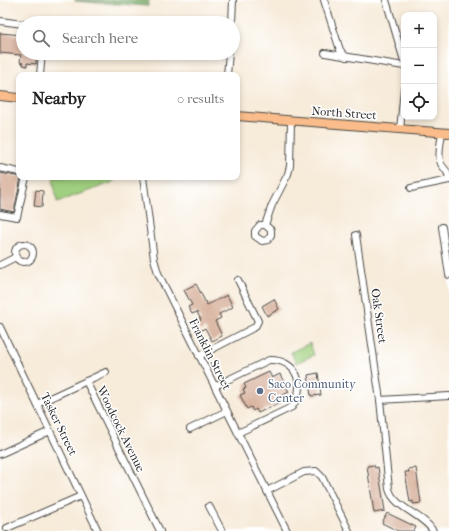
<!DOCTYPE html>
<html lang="en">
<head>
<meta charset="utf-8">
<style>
  :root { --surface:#fff; --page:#f6f6f6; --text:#222; --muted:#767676; --line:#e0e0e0 }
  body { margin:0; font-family:"IM FELL French Canon",serif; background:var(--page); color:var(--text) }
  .controls { position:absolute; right:12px; top:12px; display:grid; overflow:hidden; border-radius:8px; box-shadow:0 2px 6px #0003 }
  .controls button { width:36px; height:36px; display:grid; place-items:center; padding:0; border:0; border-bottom:1px solid var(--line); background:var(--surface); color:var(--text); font:20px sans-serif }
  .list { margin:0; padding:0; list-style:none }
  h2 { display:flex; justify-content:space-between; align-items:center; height:52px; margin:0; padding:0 16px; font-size:17px }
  h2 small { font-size:13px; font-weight:400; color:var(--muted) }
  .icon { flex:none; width:22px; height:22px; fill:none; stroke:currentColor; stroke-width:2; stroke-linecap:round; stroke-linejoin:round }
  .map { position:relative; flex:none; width:449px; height:531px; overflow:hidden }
  .search { position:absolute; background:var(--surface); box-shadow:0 2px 6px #0003; left:16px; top:16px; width:224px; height:44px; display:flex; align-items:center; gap:10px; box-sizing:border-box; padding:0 14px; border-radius:22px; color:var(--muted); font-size:15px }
  .panel { position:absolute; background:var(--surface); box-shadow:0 2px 6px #0003; left:16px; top:72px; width:224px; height:108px; border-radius:8px }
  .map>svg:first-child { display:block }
  .green { fill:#a0d07f; stroke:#667e55 }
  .forest { fill:#80b26e; stroke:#566e4c }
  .building { fill:#d3a790 }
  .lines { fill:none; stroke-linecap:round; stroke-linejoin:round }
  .minor-casing { stroke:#4a4845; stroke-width:8 }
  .major-casing { stroke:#4a4845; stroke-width:10 }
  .minor { stroke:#fff; stroke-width:6 }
  .major { stroke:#f9bc8a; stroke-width:8 }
  .service-dot { fill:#5c6f8a; stroke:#fff; stroke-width:1.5 }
  .labels { text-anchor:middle; stroke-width:3; stroke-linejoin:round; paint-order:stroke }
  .street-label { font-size:12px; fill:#2b2b2b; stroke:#fff }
  .service-label { font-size:12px; fill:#4e5e75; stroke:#fff; text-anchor:start }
</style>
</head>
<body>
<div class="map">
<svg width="449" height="531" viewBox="0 0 449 531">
  <rect width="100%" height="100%" fill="#fff"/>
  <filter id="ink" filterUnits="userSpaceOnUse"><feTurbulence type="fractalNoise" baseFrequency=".025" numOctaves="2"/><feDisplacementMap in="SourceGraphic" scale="8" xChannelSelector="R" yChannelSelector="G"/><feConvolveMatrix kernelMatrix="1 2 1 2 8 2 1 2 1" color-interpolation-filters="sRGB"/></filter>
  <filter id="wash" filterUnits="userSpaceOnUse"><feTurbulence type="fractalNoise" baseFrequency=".012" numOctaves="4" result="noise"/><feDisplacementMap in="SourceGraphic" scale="16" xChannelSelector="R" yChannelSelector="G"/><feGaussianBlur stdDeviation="0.9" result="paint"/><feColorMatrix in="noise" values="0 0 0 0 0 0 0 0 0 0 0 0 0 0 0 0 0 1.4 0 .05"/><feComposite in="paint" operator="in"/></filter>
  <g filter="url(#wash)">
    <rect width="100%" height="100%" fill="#f7ebd9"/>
    <!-- green -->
    <g class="green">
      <path d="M53 177H118L111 183 57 202Z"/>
      <path d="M310 343 314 355 296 363 291 352Z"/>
    </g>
    <!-- forest -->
    <path class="forest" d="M75 0H149L148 6 75 1Z"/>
    <g id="blocks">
      <!-- building -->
      <g class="building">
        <path d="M0 33 23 35V53H36V64L27 63V66L23 65V63L20 62 21 55 0 53Z"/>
        <path d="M0 173 21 177 14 212 0 209Z"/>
        <path d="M36 190 43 191 42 207 34 206Z"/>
        <path d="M196 284 207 305 227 295 233 307 219 314 221 318 215 321 222 336 212 341 205 328 200 331 196 322 201 320 197 312 192 314 188 307 192 305 184 290Z"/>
        <path d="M274 299 279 309 267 316 262 306Z"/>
        <path d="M269 372 272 378 280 374 289 392 281 396 283 401 258 413 256 409 253 411 251 407 247 409 240 395 245 393 243 389 246 388 244 384Z"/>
        <path d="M318 373 321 395 311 396 308 375Z"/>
        <path d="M374 465 375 468 378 467 385 511 374 513 367 466Z"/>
        <path d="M416 468 421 503 413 504V501L410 502 405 472H409L408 469Z"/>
        <path d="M387 513 416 527 414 531H398L382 523Z"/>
      </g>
    </g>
  </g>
  <g filter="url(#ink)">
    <use href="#blocks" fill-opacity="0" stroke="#4a4845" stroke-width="1"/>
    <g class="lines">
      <defs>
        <g id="minor">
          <path d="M324 0 340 50 346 57"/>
          <path d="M386 0 404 61"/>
          <path d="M0 21 23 24"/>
          <path d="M232 23 233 0"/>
          <path d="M325 53 404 66"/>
          <path d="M40 75 42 53"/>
          <path d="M227 75 229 53"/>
          <path d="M400 130 404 89"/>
          <path d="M442 132C441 141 438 153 440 161 442 170 448 167 449 180"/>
          <path d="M0 168 19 172"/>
          <path d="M143 177 154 259 158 273 287 531"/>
          <path d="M411 188 449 180"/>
          <path d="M0 214 17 217 26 177"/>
          <path d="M265 225 271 230V235L268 240 262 241 255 236V231L260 225H265L272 205 288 174 290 166 291 121"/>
          <path d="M442 227 449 275"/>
          <path d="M356 235 380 400 389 489C394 508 423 514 433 531"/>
          <circle cx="24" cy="253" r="9"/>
          <path d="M0 265 16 257"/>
          <path d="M0 327 98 531"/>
          <path d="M199 356 255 327 258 321 238 280"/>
          <path d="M86 381 160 531"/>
          <path d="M215 386 269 360C297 359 307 386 292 407L238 433"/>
          <path d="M380 400 449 396"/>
          <path d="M37 404 106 372"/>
          <path d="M190 429 227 411"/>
          <path d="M0 454 50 431"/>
          <path d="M267 491 304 472 316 471 322 477 349 531"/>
          <path d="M209 506 222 531"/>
          <path d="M7 528 81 496"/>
        </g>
        <g id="major">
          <path d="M0 96 19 98"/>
          <path d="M237 116 449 133"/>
        </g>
      </defs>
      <!-- minor casing -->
      <use href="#minor" class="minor-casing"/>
      <!-- major casing -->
      <use href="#major" class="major-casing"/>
      <!-- minor -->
      <use href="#minor" class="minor"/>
      <!-- major -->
      <use href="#major" class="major"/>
    </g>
  </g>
  <!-- markers -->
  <circle class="service-dot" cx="260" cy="391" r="4"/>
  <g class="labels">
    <!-- street labels -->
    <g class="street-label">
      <text transform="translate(344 113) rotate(4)" y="4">North Street</text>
      <text transform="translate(379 316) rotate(82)" y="4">Oak Street</text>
      <text transform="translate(210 354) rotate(63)" y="4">Franklin Street</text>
      <text transform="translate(59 424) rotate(64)" y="4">Tasker Street</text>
      <text transform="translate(121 429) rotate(64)" y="4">Woodcock Avenue</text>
    </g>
    <!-- service labels -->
    <g class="service-label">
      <text x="268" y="388">Saco Community<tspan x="268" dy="14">Center</tspan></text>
    </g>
  </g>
</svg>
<div class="controls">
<button>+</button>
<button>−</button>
<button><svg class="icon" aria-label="locate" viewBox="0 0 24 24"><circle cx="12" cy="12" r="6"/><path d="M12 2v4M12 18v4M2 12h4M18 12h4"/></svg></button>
</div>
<div class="search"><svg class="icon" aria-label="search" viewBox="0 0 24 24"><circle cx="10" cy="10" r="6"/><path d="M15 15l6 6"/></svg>Search here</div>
<section class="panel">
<h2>Nearby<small>0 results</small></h2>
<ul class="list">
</ul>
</section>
</div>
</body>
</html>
